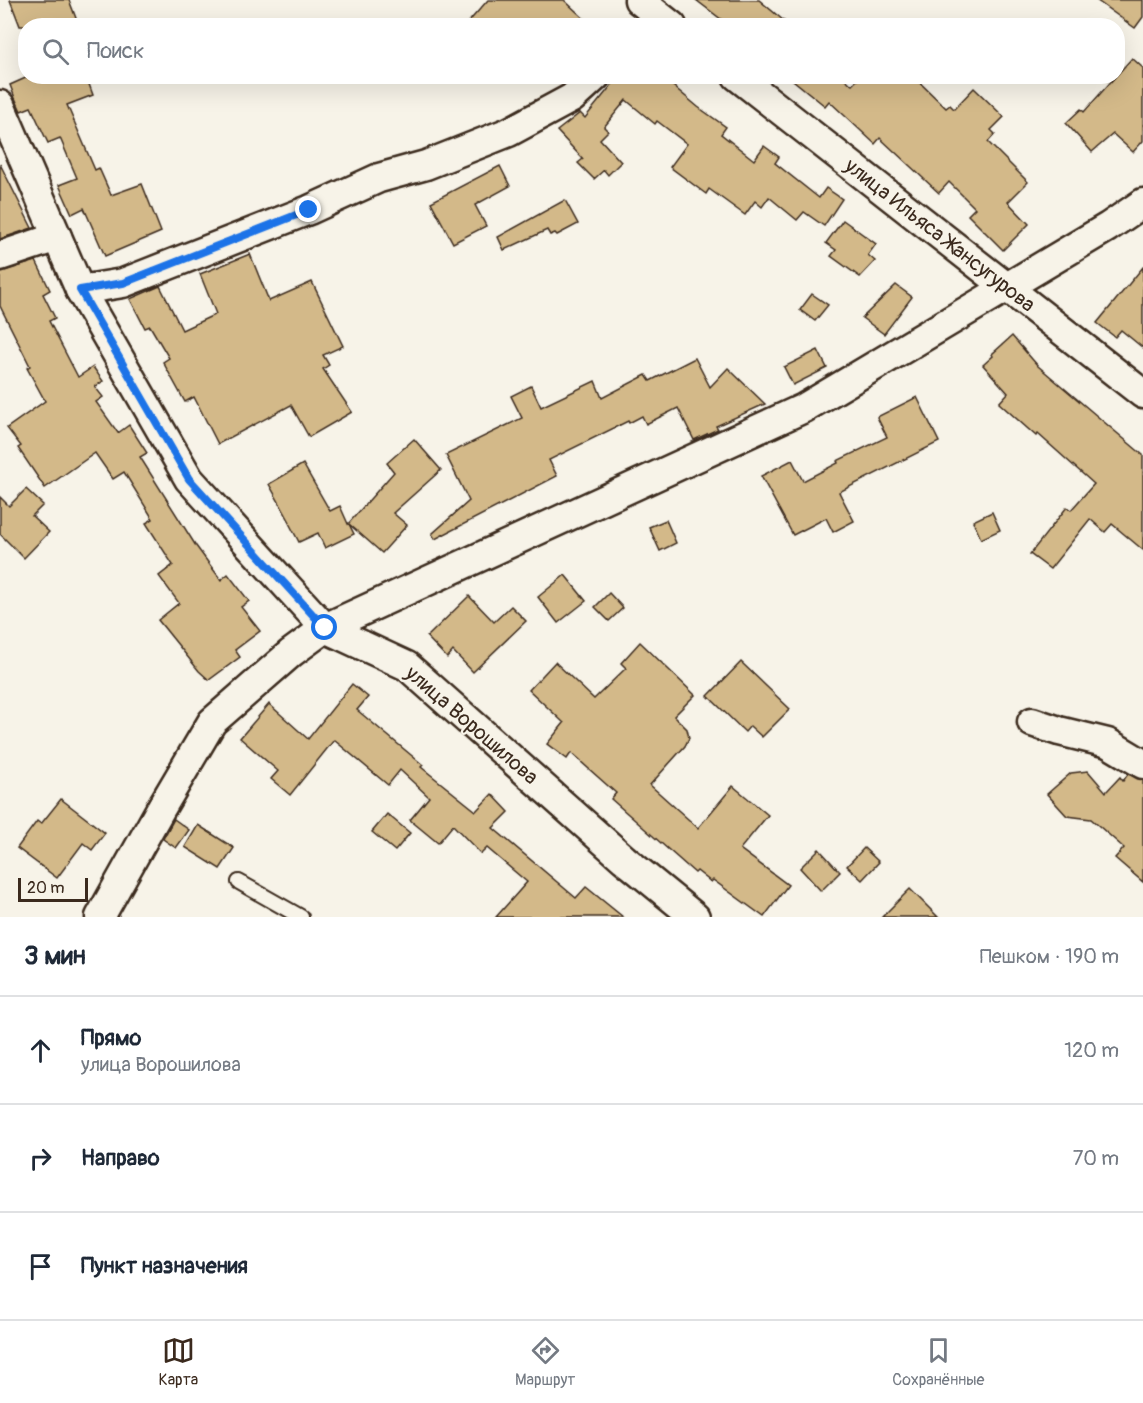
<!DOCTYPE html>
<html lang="ru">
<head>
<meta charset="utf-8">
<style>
  :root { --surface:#fff; --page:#f6f6f7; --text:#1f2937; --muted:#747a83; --line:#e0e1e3; --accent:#3b2a1e }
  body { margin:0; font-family:Pangolin,sans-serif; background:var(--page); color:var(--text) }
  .scale { position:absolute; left:18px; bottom:15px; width:70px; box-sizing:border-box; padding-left:6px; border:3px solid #3b2a1e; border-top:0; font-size:16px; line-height:21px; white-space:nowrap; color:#3b2a1e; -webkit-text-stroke:4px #f7f3e8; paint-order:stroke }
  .stop { position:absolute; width:18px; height:18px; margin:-14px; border:4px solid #1a73e8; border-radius:50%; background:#fff }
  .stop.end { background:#1a73e8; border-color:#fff; box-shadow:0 2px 6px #0008 }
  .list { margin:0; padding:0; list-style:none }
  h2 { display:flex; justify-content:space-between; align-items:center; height:78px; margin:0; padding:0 24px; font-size:26px }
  h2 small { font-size:20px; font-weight:400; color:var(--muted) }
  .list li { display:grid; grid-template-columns:39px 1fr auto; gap:18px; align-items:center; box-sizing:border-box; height:108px; padding:0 24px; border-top:2px solid var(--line) }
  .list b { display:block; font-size:22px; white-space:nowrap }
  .list p { margin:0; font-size:20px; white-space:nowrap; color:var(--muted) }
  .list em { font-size:20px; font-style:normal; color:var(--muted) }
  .icon { flex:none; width:33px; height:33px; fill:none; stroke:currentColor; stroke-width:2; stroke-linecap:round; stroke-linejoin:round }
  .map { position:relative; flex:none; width:1143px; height:917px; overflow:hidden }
  .search { position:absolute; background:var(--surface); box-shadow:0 6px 24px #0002; left:18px; right:18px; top:18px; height:66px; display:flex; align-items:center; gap:15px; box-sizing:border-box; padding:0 21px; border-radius:24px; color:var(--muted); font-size:22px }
  .sheet { height:402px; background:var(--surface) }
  nav { display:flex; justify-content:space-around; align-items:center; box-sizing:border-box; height:84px; border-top:2px solid var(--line); background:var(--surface); font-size:16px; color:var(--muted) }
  nav a { display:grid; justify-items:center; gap:3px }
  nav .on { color:var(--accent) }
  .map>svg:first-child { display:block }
  .building { fill:#d3b989; stroke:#3b2a1e; stroke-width:1.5 }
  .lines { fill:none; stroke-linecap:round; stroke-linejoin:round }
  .lane-casing { stroke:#3b2a1e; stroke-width:18 }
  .street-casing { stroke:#3b2a1e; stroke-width:33 }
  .lane { stroke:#f7f3e8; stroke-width:14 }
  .street { stroke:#f7f3e8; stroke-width:28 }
  .route { stroke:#1a73e8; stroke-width:8 }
  .labels { text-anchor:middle; stroke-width:4.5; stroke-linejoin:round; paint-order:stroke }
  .street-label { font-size:21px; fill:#3b2a1e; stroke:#f7f3e8 }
</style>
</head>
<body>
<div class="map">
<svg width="1143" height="917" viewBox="0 0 1143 917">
  <rect width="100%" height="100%" fill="#f7f3e8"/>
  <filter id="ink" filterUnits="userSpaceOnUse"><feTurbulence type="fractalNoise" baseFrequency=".0167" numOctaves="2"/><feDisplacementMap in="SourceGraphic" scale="12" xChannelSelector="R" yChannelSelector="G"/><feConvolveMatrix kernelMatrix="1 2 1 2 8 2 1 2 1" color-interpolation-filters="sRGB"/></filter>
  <g filter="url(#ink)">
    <!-- building -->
    <g class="building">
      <path d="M10 0H69L79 26H20Z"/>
      <path d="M488 0H564L592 26H465Z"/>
      <path d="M696 0H759L790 26H730Z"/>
      <path d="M1096 0H1143V17L1135 28Z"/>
      <path d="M1132 58 1143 68V141L1133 152 1113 134 1092 152 1066 123 1081 109 1084 112Z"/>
      <path d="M30 76H86L93 95 67 105 95 170 99 168 111 195 142 184 161 232 105 256 84 208 72 214 59 185 77 178 60 138 48 143 31 107 21 111 15 98 10 85Z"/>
      <path d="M619 76H661L698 107 726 127 721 134 754 160 764 146 779 157 775 163 819 198 826 188 842 199 824 226 804 212 797 220 769 197 762 207 755 201 745 215 709 189 706 194 670 167 687 144 657 121 655 124 626 100 604 127 608 131 600 139 621 162 608 175 604 170 594 179 578 163 583 159 557 131 580 113 585 118Z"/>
      <path d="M788 76H842L852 85 861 76H913L946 108 950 105 954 109 974 88 1004 117 991 130 995 134 988 142 1028 182 1008 202 1029 224 1003 250 968 215 975 208 949 182 939 193 880 138 875 144 829 101 825 106Z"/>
      <path d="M0 164 32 228 0 239Z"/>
      <path d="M500 166 510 186 475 205 486 226 453 243 431 202Z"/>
      <path d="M565 200 578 224 557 235 555 233 550 235 547 230 504 250 498 237Z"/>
      <path d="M843 220 876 244 868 255 875 261 860 277 831 256 836 250 826 243Z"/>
      <path d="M250 254 269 301 312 282 343 346 323 355 329 365 323 369 352 412 309 437 291 405 218 444 194 397 185 402 163 362 169 358 150 326 145 328 130 299 160 286 182 330 216 314 200 274Z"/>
      <path d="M36 261 50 290 43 294 55 318 49 321 78 377 93 367 103 381 95 387 103 397 96 402 118 433 129 425 147 453 140 457 196 546 221 580 228 574 249 601 241 607 260 631 235 650 240 657 209 680 199 671 158 620 179 603 159 576 173 565 146 523 153 519 124 472 113 479 95 453 45 488 18 448 21 446 7 428 45 401 27 368 30 366 0 306V272Z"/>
      <path d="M1143 267V348L1121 330 1115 337 1097 323Z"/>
      <path d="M896 285 912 297 884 334 862 318Z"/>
      <path d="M812 294 828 305 815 321 800 310Z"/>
      <path d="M1012 336 1038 366 1143 455V550L1112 524 1105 532 1090 519 1050 569 1030 554 1067 507 1071 510 1094 484 1038 434 1036 436 999 403 1008 393 983 365 993 356 992 354Z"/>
      <path d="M818 350 827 368 793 385 784 367Z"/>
      <path d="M695 358 710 387 728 368 765 404 716 426 718 429 694 440 678 408 646 424 642 416 629 423 628 421 549 460 557 476 435 539 432 534 469 501 446 455 522 418 511 396 531 386 541 407 595 381 602 398 646 375 650 381Z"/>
      <path d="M917 397 939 442 839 492 854 521 833 532 826 518 793 535 761 476 792 460 803 481 838 463 837 461 887 437 877 417Z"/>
      <path d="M414 439 441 470 393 513 407 525 382 553 349 524 354 534 325 548 318 533 299 542 289 523 290 522 269 484 303 464 330 511 340 506 348 524 394 472 387 463Z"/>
      <path d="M26 489 43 505 32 516 49 532 24 558 0 534V497L9 506Z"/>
      <path d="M992 512 1000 530 981 539 973 521Z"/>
      <path d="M666 520 676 543 660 551 649 527Z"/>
      <path d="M565 575 586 601 558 623 538 597Z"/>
      <path d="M609 593 623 608 609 621 595 607Z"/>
      <path d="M469 596 494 622 511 606 526 621 473 672 453 651 447 658 427 637Z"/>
      <path d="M640 642 695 695 674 716 687 729 689 738 685 746 650 785 698 828 733 786 768 815 740 849 788 885 764 917 713 880 711 882 697 871 695 873 611 799 616 793 571 753 567 759 547 744 564 723 529 690 555 662 594 699 626 668 621 663Z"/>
      <path d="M741 662 790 709 762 737 750 726 745 732 708 696Z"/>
      <path d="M352 684 368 697 357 710 423 765 421 767 476 811 492 794 509 812 493 828 576 898 586 887 623 917H496L527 882 487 848 481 854 453 825 438 843 410 820 429 797 400 770 388 785 334 740 290 795 271 779 278 771 240 738 269 704 308 739Z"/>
      <path d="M1088 771 1106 792 1120 777 1123 781 1128 774 1143 780V882L1115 858 1124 848 1091 819 1067 816 1047 794 1071 773Z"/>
      <path d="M61 799 105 833 92 850 83 843 57 878 17 848 37 821 41 824Z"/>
      <path d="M387 814 410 833 395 851 372 832Z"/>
      <path d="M174 819 189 830 176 848 163 839Z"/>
      <path d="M198 825 234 848 220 869 185 847Z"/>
      <path d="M864 848 879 862 862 880 847 866Z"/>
      <path d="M819 849 840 872 821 891 800 868Z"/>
      <path d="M910 889 938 917H882Z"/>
    </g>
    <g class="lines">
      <defs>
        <path id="lane" d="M239 882 301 917"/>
        <g id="street">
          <path d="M639 0 672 26"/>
          <path d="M737 76 1143 394"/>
          <path d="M0 105 80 290 189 479 325 628 407 666 624 859 695 917"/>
          <path d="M0 256 57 237"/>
          <path d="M80 290 123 283 309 210 379 178 426 165 509 132 572 98 596 76"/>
          <path d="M1032 722 1059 731 1108 743 1143 764"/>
          <path d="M100 917 160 810 212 722 291 653 325 628 804 408 1108 227 1143 203"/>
        </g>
      </defs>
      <!-- lane casing -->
      <use href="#lane" class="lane-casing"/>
      <!-- street casing -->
      <use href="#street" class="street-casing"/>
      <!-- lane -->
      <use href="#lane" class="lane"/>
      <!-- street -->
      <use href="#street" class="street"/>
    </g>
  </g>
  <g class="lines" filter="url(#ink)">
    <!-- route -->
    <path class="route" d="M309 210 123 283 80 290 189 479 325 628"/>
  </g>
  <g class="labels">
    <!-- street labels -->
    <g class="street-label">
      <text transform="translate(940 235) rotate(38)" y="7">улица Ильяса Жансугурова</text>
      <text transform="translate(472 725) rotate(41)" y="7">улица Ворошилова</text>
    </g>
  </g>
</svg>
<div class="scale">20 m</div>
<div class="stop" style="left:325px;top:628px"></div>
<div class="stop end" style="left:309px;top:210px"></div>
<div class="search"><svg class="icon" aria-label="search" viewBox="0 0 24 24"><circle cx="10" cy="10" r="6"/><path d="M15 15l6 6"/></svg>Поиск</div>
</div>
<section class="sheet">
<h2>3 мин<small>Пешком · 190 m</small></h2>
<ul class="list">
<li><svg class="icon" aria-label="ahead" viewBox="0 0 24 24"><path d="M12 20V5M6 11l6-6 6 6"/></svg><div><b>Прямо</b><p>улица Ворошилова</p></div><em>120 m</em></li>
<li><svg class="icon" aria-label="right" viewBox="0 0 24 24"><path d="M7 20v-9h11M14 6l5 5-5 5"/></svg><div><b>Направо</b></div><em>70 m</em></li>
<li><svg class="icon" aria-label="arrive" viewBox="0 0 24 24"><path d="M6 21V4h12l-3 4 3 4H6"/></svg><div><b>Пункт назначения</b></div></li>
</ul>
</section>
<nav>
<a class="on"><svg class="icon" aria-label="map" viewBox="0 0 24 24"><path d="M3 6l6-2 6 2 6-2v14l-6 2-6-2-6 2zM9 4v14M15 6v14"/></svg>Карта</a>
<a><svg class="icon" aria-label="directions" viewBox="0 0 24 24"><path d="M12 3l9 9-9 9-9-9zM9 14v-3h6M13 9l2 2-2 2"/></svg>Маршрут</a>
<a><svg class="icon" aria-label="saved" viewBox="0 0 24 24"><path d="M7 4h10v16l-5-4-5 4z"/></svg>Сохранённые</a>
</nav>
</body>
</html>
